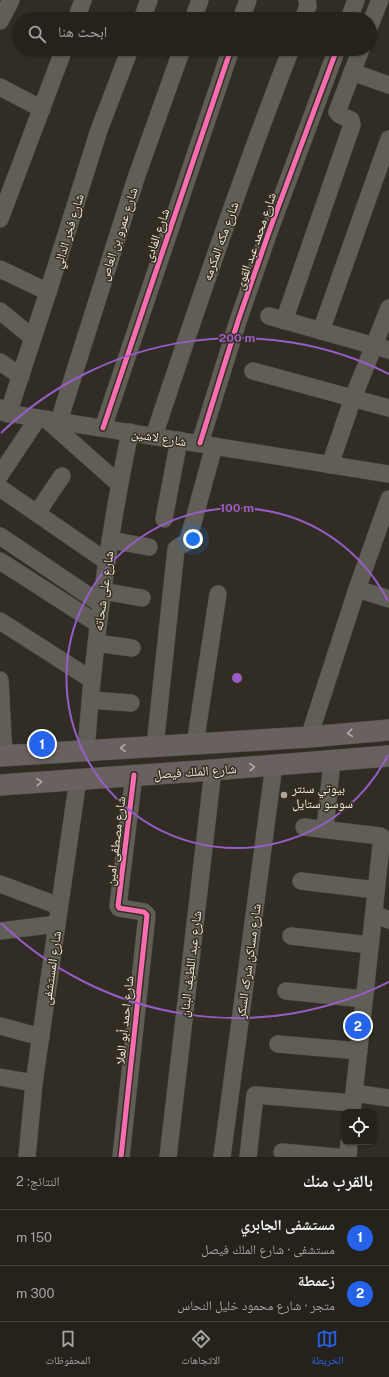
<!DOCTYPE html>
<html lang="ar">
<head>
<meta charset="utf-8">
<style>
  :root { --surface:#25221b; --page:#2d2a24; --text:#f1f3f6; --muted:#a3a4a3; --line:#423f3a; --accent:#2563eb }
  body { margin:0; font-family:"Public Sans","Noto Naskh Arabic",sans-serif; background:var(--page); color:var(--text); direction:rtl }
  .controls { position:absolute; right:12px; bottom:12px; display:grid; overflow:hidden; border-radius:8px; box-shadow:0 1px 3px #0004 }
  .controls button { width:36px; height:36px; display:grid; place-items:center; padding:0; border:0; border-bottom:1px solid var(--line); background:var(--surface); color:var(--text); font:20px sans-serif }
  .you { position:absolute; left:193px; top:539px; width:14px; height:14px; margin:-10px; border:3px solid #fff; border-radius:50%; background:#1a73e8; box-shadow:0 0 0 6px #1a73e833 }
  .badge { display:grid; place-items:center; width:26px; height:26px; border-radius:50%; background:var(--accent); color:#fff; font-size:13px; font-weight:700 }
  .pin { position:absolute; translate:-50% -50%; border:2px solid #fff; box-shadow:0 1px 4px #0006 }
  .list { margin:0; padding:0; list-style:none }
  h2 { display:flex; justify-content:space-between; align-items:center; height:52px; margin:0; padding:0 16px; font-size:17px }
  h2 small { font-size:13px; font-weight:400; color:var(--muted) }
  .list li { display:grid; grid-template-columns:26px 1fr auto; gap:12px; align-items:center; box-sizing:border-box; height:56px; padding:0 16px; border-top:1px solid var(--line) }
  .list b { display:block; font-size:15px; white-space:nowrap }
  .list p { margin:0; font-size:13px; white-space:nowrap; color:var(--muted) }
  .list em { font-size:13px; font-style:normal; color:var(--muted) }
  .icon { flex:none; width:22px; height:22px; fill:none; stroke:currentColor; stroke-width:2; stroke-linecap:round; stroke-linejoin:round }
  .map { position:relative; flex:none; width:389px; height:1157px; overflow:hidden; direction:ltr }
  .search { position:absolute; background:var(--surface); box-shadow:0 1px 3px #0004; left:12px; right:12px; top:12px; height:44px; display:flex; align-items:center; gap:10px; box-sizing:border-box; padding:0 14px; border-radius:22px; color:var(--muted); font-size:15px }
  .sheet { height:164px; background:var(--surface) }
  nav { display:flex; justify-content:space-around; align-items:center; box-sizing:border-box; height:56px; border-top:1px solid var(--line); background:var(--surface); font-size:11px; color:var(--muted) }
  nav a { display:grid; justify-items:center; gap:2px }
  nav .on { color:var(--accent) }
  .map>svg:first-child { display:block }
  .lines { fill:none; stroke-linecap:round; stroke-linejoin:round }
  .minor-casing { stroke:#4b4840; stroke-width:18 }
  .major-casing { stroke:#4b4840; stroke-width:22 }
  .minor { stroke:#615e57; stroke-width:17 }
  .major { stroke:#68615f; stroke-width:21 }
  .cycleway-casing { stroke:#362f1f; stroke-width:8 }
  .cycleway { stroke:#f96db3; stroke-width:5 }
  .oneway { stroke:#b2ada6 }
  .ring { fill:none; stroke:#985cc8; stroke-width:2 }
  .poi-dot { fill:#aca89f; stroke:#362f1f; stroke-width:1.5 }
  .labels { text-anchor:middle; stroke-width:3; stroke-linejoin:round; paint-order:stroke }
  .street-label { font-size:13px; fill:#efebe1; stroke:#362f1f }
  .poi-label { font-size:13px; fill:#efebe1; stroke:#362f1f; text-anchor:start }
  .centre { fill:#985cc8; stroke:#362f1f; stroke-width:2 }
  .ring-label { font-size:12px; text-anchor:middle; font-weight:bold; fill:#985cc8; stroke:#362f1f; stroke-width:3; stroke-linejoin:round; paint-order:stroke }
</style>
</head>
<body>
<div class="map">
<svg width="389" height="1157" viewBox="0 0 389 1157">
  <rect width="100%" height="100%" fill="#312d24"/>
  <g class="lines">
    <defs>
      <g id="minor">
        <path d="M76 19 83 0"/>
        <path d="M142 19 149 0"/>
        <path d="M193 19 200 0"/>
        <path d="M241 19 248 0"/>
        <path d="M303 19 308 6 307 0"/>
        <path d="M349 19 356 0"/>
        <path d="M0 21 11 0"/>
        <path d="M370 25 380 0"/>
        <path d="M352 72 389 85"/>
        <path d="M0 87 42 109"/>
        <path d="M0 219 64 49"/>
        <path d="M0 269 48 292"/>
        <path d="M0 311 33 338"/>
        <path d="M269 316 389 350"/>
        <path d="M284 321 352 125 351 120 340 115 337 112 361 49"/>
        <path d="M321 331 389 139"/>
        <path d="M0 362 21 376"/>
        <path d="M253 371 389 408"/>
        <path d="M0 408 8 414 48 292 99 130 130 49"/>
        <path d="M0 412 389 474"/>
        <path d="M46 419 119 484"/>
        <path d="M59 421 136 178 182 49"/>
        <path d="M103 428 231 49"/>
        <path d="M154 436C197 306 241 177 291 49"/>
        <path d="M200 443 238 321 270 229 337 49"/>
        <path d="M330 465 353 398 389 308"/>
        <path d="M0 475 38 418"/>
        <path d="M0 488 106 561"/>
        <path d="M37 513 62 476"/>
        <path d="M164 519 179 440"/>
        <path d="M0 536 101 604"/>
        <path d="M110 540 149 547"/>
        <path d="M0 561 98 624"/>
        <path d="M357 589 389 599"/>
        <path d="M102 591 142 598"/>
        <path d="M0 621 92 680"/>
        <path d="M96 643 132 648"/>
        <path d="M0 680 4 756"/>
        <path d="M90 700 131 703"/>
        <path d="M309 737 357 589 389 499"/>
        <path d="M195 744 218 594"/>
        <path d="M155 746 176 549C179 545 184 545 188 541L214 446"/>
        <path d="M86 750C94 643 108 537 130 432"/>
        <path d="M304 827 380 836 382 837 352 1112"/>
        <path d="M325 829 332 761"/>
        <path d="M301 881 376 890"/>
        <path d="M0 884 59 906"/>
        <path d="M374 914 389 920"/>
        <path d="M0 931 57 924"/>
        <path d="M291 936 370 945"/>
        <path d="M286 991 364 999"/>
        <path d="M0 1026 41 1037"/>
        <path d="M278 1044 359 1051"/>
        <path d="M0 1077 34 1083"/>
        <path d="M354 1093 389 1098"/>
        <path d="M282 1152 337 1157"/>
        <path d="M27 1157 34 1083 78 779"/>
        <path d="M121 1157 147 915 144 912 119 908 118 906 134 775"/>
        <path d="M168 1157 213 770"/>
        <path d="M222 1157 274 765"/>
        <path d="M248 1157 255 1095 353 1103"/>
        <path d="M348 1157 349 1142"/>
      </g>
      <g id="major">
        <path d="M0 756 309 737 389 730"/>
        <path d="M0 785 213 770 389 756"/>
      </g>
    </defs>
    <!-- minor casing -->
    <use href="#minor" class="minor-casing"/>
    <!-- major casing -->
    <use href="#major" class="major-casing"/>
    <!-- minor -->
    <use href="#minor" class="minor"/>
    <!-- major -->
    <use href="#major" class="major"/>
    <defs>
      <g id="cycleway">
        <path d="M103 428 231 49"/>
        <path d="M200 443 238 321 270 229 337 49"/>
        <path d="M121 1157 147 915 144 912 119 908 118 906 134 775"/>
      </g>
    </defs>
    <!-- cycleway casing -->
    <use href="#cycleway" class="cycleway-casing"/>
    <!-- cycleway -->
    <use href="#cycleway" class="cycleway"/>
  </g>
  <!-- one-way arrows -->
  <defs><path id="oneway-chevron" d="M-2-3.5L2.5 0L-2 3.5" fill="none" stroke-width="1.6" stroke-linecap="round" stroke-linejoin="round"/></defs>
  <g class="oneway">
    <use href="#oneway-chevron" transform="translate(350 733) rotate(175)"/>
    <use href="#oneway-chevron" transform="translate(123 748) rotate(177)"/>
    <use href="#oneway-chevron" transform="translate(252 767) rotate(-4)"/>
    <use href="#oneway-chevron" transform="translate(39 782) rotate(-5)"/>
  </g>
  <!-- distance rings -->
  <g class="ring">
    <path d="M388 755A170 170 0 1 1 388 601"/>
    <path d="M389 982A340 340 0 0 1 1 923M1 433A340 340 0 0 1 389 374"/>
  </g>
  <!-- markers -->
  <circle class="poi-dot" cx="284" cy="795" r="4"/>
  <g class="labels">
    <!-- street labels -->
    <g class="street-label">
      <text transform="translate(68 231) rotate(-73)" y="5">شارع فخر الدالي</text>
      <text transform="translate(118 234) rotate(-72)" y="5">شارع عمرو بن العاص</text>
      <text transform="translate(156 235) rotate(-71)" y="5">شارع الفادى</text>
      <text transform="translate(220 241) rotate(-70)" y="5">شارع مكه المكرمه</text>
      <text transform="translate(255 241) rotate(-71)" y="5">شارع محمد عبد القوى</text>
      <text transform="translate(159 437) rotate(9)" y="5">شارع لاشين</text>
      <text transform="translate(103 591) rotate(-82)" y="5">شارع على شحاته</text>
      <text transform="translate(195 771) rotate(-4)" y="5">شارع الملك فيصل</text>
      <text transform="translate(115 841) rotate(-83)" y="5">شارع مصطفى امين</text>
      <text transform="translate(248 961) rotate(-82)" y="5">شارع مساكن شركه السكر</text>
      <text transform="translate(190 964) rotate(-83)" y="5">شارع عبد اللطيف البنان</text>
      <text transform="translate(51 968) rotate(-82)" y="5">شارع المستشفى</text>
      <text transform="translate(124 1020) rotate(-84)" y="5">شارع احمد أبو العلا</text>
    </g>
    <!-- poi labels -->
    <g class="poi-label">
      <text x="292" y="793">بيوتي سنتر<tspan x="292" dy="15">سوسو ستايل</tspan></text>
    </g>
  </g>
  <circle cx="237" cy="678" r="6" class="centre"/>
  <g class="ring-label">
    <text x="237" y="342">200 m</text>
    <text x="237" y="512">100 m</text>
  </g>
</svg>
<div class="controls">
<button><svg class="icon" aria-label="locate" viewBox="0 0 24 24"><circle cx="12" cy="12" r="6"/><path d="M12 2v4M12 18v4M2 12h4M18 12h4"/></svg></button>
</div>
<div class="you"></div>
<div class="pin badge" style="left:42px;top:744px">1</div>
<div class="pin badge" style="left:358px;top:1026px">2</div>
<div class="search"><svg class="icon" aria-label="search" viewBox="0 0 24 24"><circle cx="10" cy="10" r="6"/><path d="M15 15l6 6"/></svg>ابحث هنا</div>
</div>
<section class="sheet">
<h2>بالقرب منك<small>النتائج: 2</small></h2>
<ul class="list">
<li><span class="badge">1</span><div><b>مستشفى الجابري</b><p>مستشفى · شارع الملك فيصل</p></div><em>150 m</em></li>
<li><span class="badge">2</span><div><b>زعمطة</b><p>متجر · شارع محمود خليل النحاس</p></div><em>300 m</em></li>
</ul>
</section>
<nav>
<a class="on"><svg class="icon" aria-label="map" viewBox="0 0 24 24"><path d="M3 6l6-2 6 2 6-2v14l-6 2-6-2-6 2zM9 4v14M15 6v14"/></svg>الخريطة</a>
<a><svg class="icon" aria-label="directions" viewBox="0 0 24 24"><path d="M12 3l9 9-9 9-9-9zM9 14v-3h6M13 9l2 2-2 2"/></svg>الاتجاهات</a>
<a><svg class="icon" aria-label="saved" viewBox="0 0 24 24"><path d="M7 4h10v16l-5-4-5 4z"/></svg>المحفوظات</a>
</nav>
</body>
</html>
